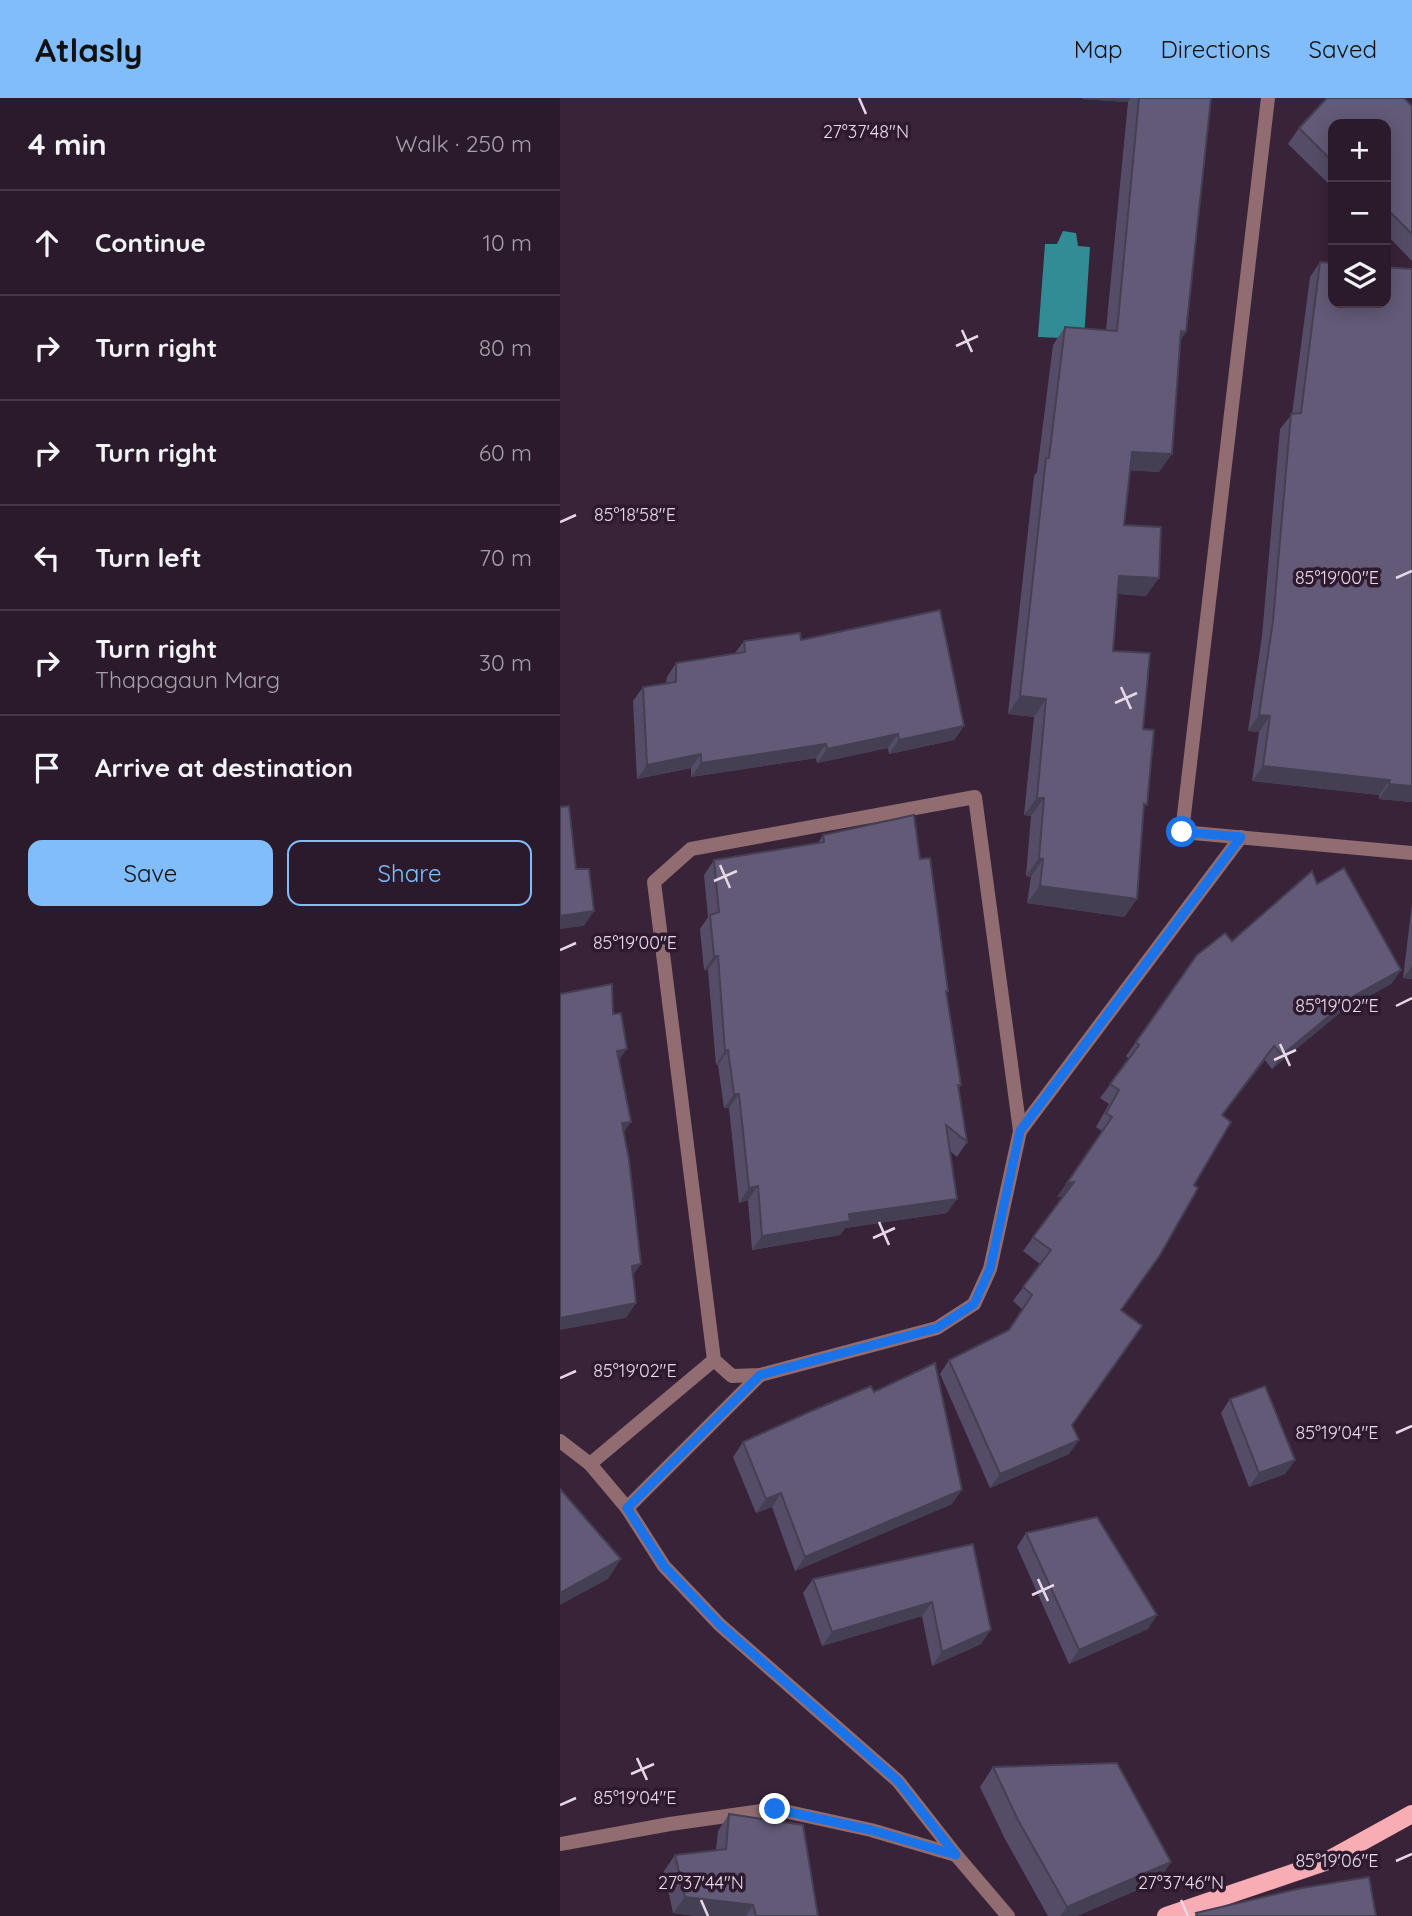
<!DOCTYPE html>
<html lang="en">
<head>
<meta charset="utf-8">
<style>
  :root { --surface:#2b1a2b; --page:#332333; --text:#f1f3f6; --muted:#a6a1a9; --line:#473847; --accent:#80bdfa }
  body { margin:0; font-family:Quicksand,sans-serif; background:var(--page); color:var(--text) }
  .controls { position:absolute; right:21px; top:21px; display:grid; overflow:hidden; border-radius:14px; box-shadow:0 4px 18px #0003 }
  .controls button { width:63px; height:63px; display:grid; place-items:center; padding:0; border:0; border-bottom:2px solid var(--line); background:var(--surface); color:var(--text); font:35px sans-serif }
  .stop { position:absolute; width:21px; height:21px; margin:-16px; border:5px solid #1a73e8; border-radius:50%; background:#fff }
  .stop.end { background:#1a73e8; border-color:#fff; box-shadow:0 2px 7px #0008 }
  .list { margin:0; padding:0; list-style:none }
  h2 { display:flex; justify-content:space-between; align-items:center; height:91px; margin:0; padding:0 28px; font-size:30px }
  h2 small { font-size:23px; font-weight:400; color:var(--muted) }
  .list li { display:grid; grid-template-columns:46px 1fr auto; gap:21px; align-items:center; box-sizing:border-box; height:105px; padding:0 28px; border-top:2px solid var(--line) }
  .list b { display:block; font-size:26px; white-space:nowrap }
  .list p { margin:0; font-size:23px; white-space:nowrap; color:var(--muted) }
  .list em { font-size:23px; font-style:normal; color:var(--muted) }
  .actions { display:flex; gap:14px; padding:21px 28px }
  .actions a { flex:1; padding:16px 0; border:2px solid var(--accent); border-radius:14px; text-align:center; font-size:24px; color:var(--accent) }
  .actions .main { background:var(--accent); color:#111 }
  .icon { flex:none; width:38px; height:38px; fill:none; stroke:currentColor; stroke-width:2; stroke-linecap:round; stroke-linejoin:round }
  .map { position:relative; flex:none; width:852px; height:1818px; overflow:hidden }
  header { display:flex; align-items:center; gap:42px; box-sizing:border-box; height:98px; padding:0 35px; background:var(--accent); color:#111 }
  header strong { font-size:33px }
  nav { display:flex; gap:38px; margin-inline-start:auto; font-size:24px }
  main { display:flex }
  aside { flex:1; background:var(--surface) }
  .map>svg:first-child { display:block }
  .water { fill:#318c95 }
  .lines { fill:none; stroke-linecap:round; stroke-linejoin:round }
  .street { stroke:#916c70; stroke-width:14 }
  .primary { stroke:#f8acb4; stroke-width:18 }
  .wall { fill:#554d67 }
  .shaded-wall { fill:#453f54 }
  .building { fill:#635a78; stroke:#453f54; stroke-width:2 }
  .route { stroke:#1a73e8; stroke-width:9 }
  .ticks { fill:none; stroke:#e6d8e6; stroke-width:2.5 }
  .ticks-label { font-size:18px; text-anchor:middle; fill:#e6d8e6; stroke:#2e1a2f; stroke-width:7; stroke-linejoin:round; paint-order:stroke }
</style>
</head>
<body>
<header>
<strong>Atlasly</strong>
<nav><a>Map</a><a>Directions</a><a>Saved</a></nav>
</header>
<main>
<aside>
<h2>4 min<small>Walk · 250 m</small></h2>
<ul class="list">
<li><svg class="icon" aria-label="ahead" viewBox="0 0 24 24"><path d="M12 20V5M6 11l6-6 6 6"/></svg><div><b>Continue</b></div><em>10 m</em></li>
<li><svg class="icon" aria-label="right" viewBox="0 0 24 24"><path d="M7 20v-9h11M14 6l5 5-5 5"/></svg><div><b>Turn right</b></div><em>80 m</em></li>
<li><svg class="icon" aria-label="right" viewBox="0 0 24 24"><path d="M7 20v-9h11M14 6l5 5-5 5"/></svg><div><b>Turn right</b></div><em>60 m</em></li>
<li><svg class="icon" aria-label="left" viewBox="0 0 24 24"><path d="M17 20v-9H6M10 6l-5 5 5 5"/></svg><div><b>Turn left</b></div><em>70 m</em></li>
<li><svg class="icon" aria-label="right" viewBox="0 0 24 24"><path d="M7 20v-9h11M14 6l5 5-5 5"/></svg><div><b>Turn right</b><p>Thapagaun Marg</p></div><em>30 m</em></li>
<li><svg class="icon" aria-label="arrive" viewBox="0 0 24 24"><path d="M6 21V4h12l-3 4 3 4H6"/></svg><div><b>Arrive at destination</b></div></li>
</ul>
<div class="actions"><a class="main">Save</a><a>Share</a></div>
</aside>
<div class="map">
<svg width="852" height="1818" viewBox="0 0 852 1818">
  <rect width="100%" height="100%" fill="#392339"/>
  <!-- water -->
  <path class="water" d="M503 133 516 135 518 148 530 149 524 241 478 239 485 146H497Z"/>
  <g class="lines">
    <!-- street -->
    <g class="street">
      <path d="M708 0 622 734 852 755"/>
      <path d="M415 699 460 1033 430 1171 414 1206 377 1230 200 1277 172 1278 154 1262 94 784 131 751Z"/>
      <path d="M460 1033 681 739"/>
      <path d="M0 1343 30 1366 67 1410 104 1468 160 1527 338 1683 396 1757 448 1818"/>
      <path d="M30 1366 154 1262"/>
      <path d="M67 1410 200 1277"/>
      <path d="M0 1746 110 1726 215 1711 311 1732 396 1757"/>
    </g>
    <!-- primary -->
    <path class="primary" d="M606 1818 765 1764 852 1716"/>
  </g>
  <!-- wall -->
  <g class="wall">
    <path d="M522 0H651L626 234 620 243 599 374 570 372 564 427 586 498 558 496 553 553 583 631V712L577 801 564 819 467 805 471 779 466 778 471 718 464 717 474 619 448 616 474 378 477 374 493 247 505 229 546 232 568 4 522 1Z"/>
    <path d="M852 8V163L826 136V26H773V90L728 46 739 30Z"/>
    <path d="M760 164 852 704 819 701V697L692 683 699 634 688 633 702 538 720 331 732 316 750 179Z"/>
    <path d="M241 542 404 628 394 642 329 656 328 650 257 665 256 660 131 679V670L77 681 73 603 83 589 106 585 107 579 116 565 175 555 184 543Z"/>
    <path d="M263 737 360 761 388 893 386 895 401 987 398 991 407 1044 397 1059 390 1053 387 1115 285 1130 280 1137 192 1152 188 1102 179 1105 169 1010H164L158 967H156L148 872H144L140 831 148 819 144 777 154 762 258 745Z"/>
    <path d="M757 786 841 872 831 886 782 913 712 971 705 962 662 1018 561 1212 512 1327 509 1356 430 1390 380 1276 389 1262 448 1233 462 1211 453 1203 480 1166 463 1153 503 1098 497 1099 543 1034 536 1029 549 1006 540 1000 569 961 566 958 637 857 672 843Z"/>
    <path d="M852 806V881L843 880Z"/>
    <path d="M314 1294 392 1406 235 1473 212 1409 196 1415 173 1359 183 1344Z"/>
    <path d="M670 1301 735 1362 725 1376 689 1389 661 1315Z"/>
    <path d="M466 1435 588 1531 509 1566 457 1449Z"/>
    <path d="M413 1446 421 1546 372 1568 362 1518 262 1548 243 1495 253 1481Z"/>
    <path d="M433 1669 611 1764 598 1783 517 1818H488L445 1741 420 1689Z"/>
    <path d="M169 1716 258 1818H136L113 1815 104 1773 115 1757 156 1752 158 1733Z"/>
  </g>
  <!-- shaded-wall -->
  <g class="shaded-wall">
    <path d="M522 0H571L568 4 522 1Z"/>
    <path d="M621 233 626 234 614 252Z"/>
    <path d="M572 354 612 356 599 374 560 372Z"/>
    <path d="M559 478 599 480 586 498 547 495Z"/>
    <path d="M460 598 486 601 474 619 448 616Z"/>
    <path d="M699 617 710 618 699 634 688 633Z"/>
    <path d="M404 628 394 642 329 656 339 642Z"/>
    <path d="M338 636 328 650 257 665 267 651Z"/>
    <path d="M266 646 256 660 131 679 141 665Z"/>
    <path d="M141 656 131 670 77 681 87 667Z"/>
    <path d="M703 668 830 682 819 697 692 683Z"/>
    <path d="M829 686 852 688V704L819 701Z"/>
    <path d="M477 700H484L471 718 464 717Z"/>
    <path d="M479 760 483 761 471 779 466 778Z"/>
    <path d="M480 788 577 801 564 819 467 805Z"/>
    <path d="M34 813 24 828 0 831V818Z"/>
    <path d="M154 858H158L148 872H144Z"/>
    <path d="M852 868V881L843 880Z"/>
    <path d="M841 872 831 886 782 913 712 971 722 957 792 899Z"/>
    <path d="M67 951 57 965V953Z"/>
    <path d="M168 952 158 967H156L165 953Z"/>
    <path d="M174 996H179L169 1010H164Z"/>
    <path d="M71 1024 61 1038 62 1025Z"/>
    <path d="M514 1084 504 1098 497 1099 507 1085Z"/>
    <path d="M198 1088 188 1102 179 1105 189 1090Z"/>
    <path d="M397 1101 387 1115 285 1130 280 1137 192 1152 202 1138 289 1116Z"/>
    <path d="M81 1166 71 1180 72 1168Z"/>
    <path d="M76 1205 66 1220 0 1232V1220Z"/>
    <path d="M519 1342 509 1356 430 1390 440 1376Z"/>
    <path d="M735 1362 725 1376 689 1389 699 1375Z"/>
    <path d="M402 1392 392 1406 235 1473 245 1459Z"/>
    <path d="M221 1395 212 1409 196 1415 206 1401Z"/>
    <path d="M61 1461 48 1481 0 1507V1495Z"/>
    <path d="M372 1504 362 1518 262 1548 272 1534Z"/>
    <path d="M597 1517 588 1531 509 1566 519 1552Z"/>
    <path d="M431 1532 421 1546 372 1568 382 1554Z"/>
    <path d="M611 1764 598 1783 517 1818H500L507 1809Z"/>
    <path d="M125 1799 193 1807 186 1818H136L113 1815Z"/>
  </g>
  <!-- building -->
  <g class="building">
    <path d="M579 0H651L626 234 621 233 612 356 572 354 564 427 601 429 599 480 559 478 553 553 590 555 583 631 594 632 587 707 584 706 577 801 480 788 483 761 479 760 484 700H477L486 601 460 598 486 360H489L505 229 557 233Z"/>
    <path d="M767 0H844L852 8V136L826 110V26H773V64L739 30Z"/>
    <path d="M760 164 773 165V205H826V169L852 171V688L829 686 830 682 703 668 710 618 699 617 713 523 731 316 741 315Z"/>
    <path d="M380 512 404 628 339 642 338 636 267 651 266 646 141 665V656L87 667 83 589 116 584V565L185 554 184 543 240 535 241 542Z"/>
    <path d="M9 708 16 771H29L34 813 0 818V709Z"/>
    <path d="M354 717 360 761 370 760 388 893H386L401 987H398L407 1044 386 1027 397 1101 289 1116 290 1123 202 1138 198 1088 189 1090 179 996H174L168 952 165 953 158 858H154L150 817 159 814 154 762 264 744 263 737Z"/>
    <path d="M784 770 841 872 792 899 722 957 714 948 662 1017 671 1024 634 1087 638 1090 600 1157 561 1212 582 1228 512 1327 519 1342 440 1376 389 1262 449 1232 472 1197 463 1189 491 1152 473 1139 514 1084 507 1085 552 1019 546 1015 559 992 550 986 579 947 576 944 637 857 665 835 672 843 752 773 757 786Z"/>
    <path d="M52 886 53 916 61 915 67 951 57 953 71 1024 62 1025 69 1062 81 1166 72 1168 76 1205 0 1220V896Z"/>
    <path d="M375 1265 402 1392 245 1459 221 1395 206 1401 183 1344 249 1314 311 1288 314 1294Z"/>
    <path d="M705 1288 735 1362 699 1375 670 1301Z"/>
    <path d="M0 1391 61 1461 0 1495Z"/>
    <path d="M537 1419 597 1517 519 1552 466 1435Z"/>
    <path d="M413 1446 431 1532 382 1554 372 1504 272 1534 253 1481Z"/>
    <path d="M557 1665 611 1764 507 1809 458 1722 433 1669Z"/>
    <path d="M169 1716 243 1727 258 1818H196L193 1807 125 1799 115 1757 166 1751Z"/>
    <path d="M809 1779 816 1818H637L636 1815 742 1790Z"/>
  </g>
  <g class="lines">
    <!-- route -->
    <path class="route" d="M215 1711 311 1732 396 1757 338 1683 160 1527 104 1468 67 1410 200 1277 377 1230 414 1206 430 1171 460 1033 681 739 622 734"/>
  </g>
  <!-- ticks -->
  <path class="ticks" d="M299 0 306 16M402 232 412 254M396 248 418 238M0 424 16 417M836 480 852 473M561 589 571 611M555 605 577 595M160 767 170 790M154 783 177 773M0 852 16 845M836 908 852 900M720 946 730 968M714 962 736 952M319 1124 329 1147M313 1140 335 1130M0 1280 16 1273M836 1335 852 1328M478 1481 488 1503M472 1497 494 1487M77 1660 87 1682M71 1676 94 1666M0 1707 16 1700M836 1763 852 1756M141 1802 148 1818M621 1802 628 1818"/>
  <g class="ticks-label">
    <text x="306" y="40">27°37'48"N</text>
    <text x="75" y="423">85°18'58"E</text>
    <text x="777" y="486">85°19'00"E</text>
    <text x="75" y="851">85°19'00"E</text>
    <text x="777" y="914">85°19'02"E</text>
    <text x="75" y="1279">85°19'02"E</text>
    <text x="777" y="1341">85°19'04"E</text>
    <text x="75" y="1706">85°19'04"E</text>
    <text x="777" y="1769">85°19'06"E</text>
    <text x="141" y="1791">27°37'44"N</text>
    <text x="621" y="1791">27°37'46"N</text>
  </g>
</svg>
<div class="controls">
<button>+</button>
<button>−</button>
<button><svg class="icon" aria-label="layers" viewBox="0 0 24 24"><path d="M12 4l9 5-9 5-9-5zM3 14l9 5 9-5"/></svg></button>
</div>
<div class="stop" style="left:622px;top:734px"></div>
<div class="stop end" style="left:215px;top:1711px"></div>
</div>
</main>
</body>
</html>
